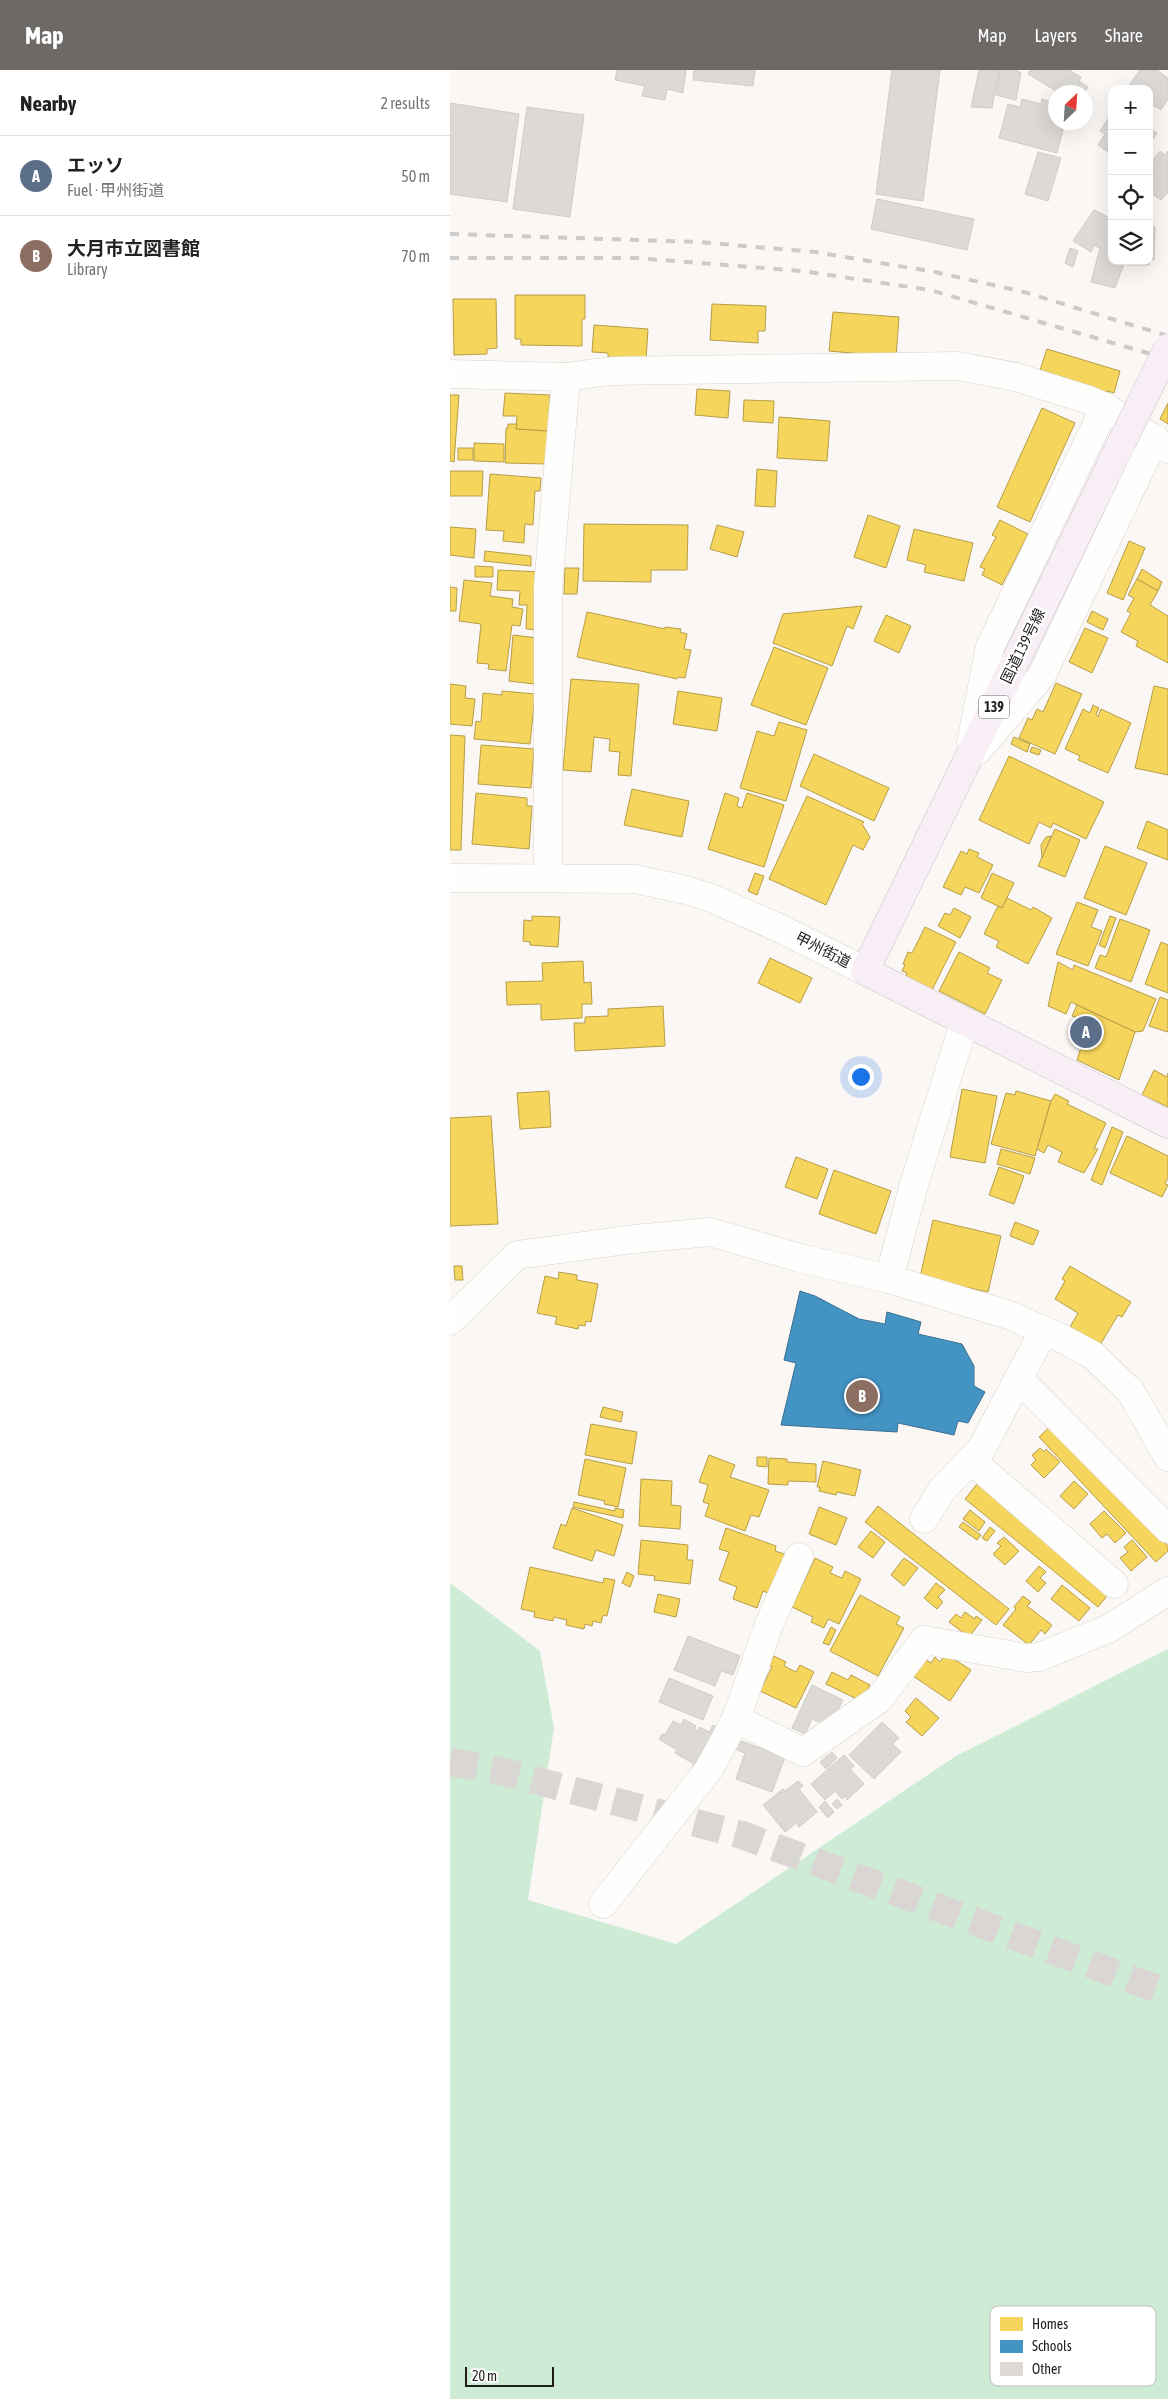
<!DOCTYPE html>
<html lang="en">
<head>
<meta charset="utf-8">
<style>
  :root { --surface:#fff; --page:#f6f6f6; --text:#222; --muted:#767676; --line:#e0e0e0; --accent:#6d6967 }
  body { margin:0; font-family:"Asap Condensed","Noto Sans JP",sans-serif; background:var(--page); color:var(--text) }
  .controls { position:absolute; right:15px; top:15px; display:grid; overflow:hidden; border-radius:10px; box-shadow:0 5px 20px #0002 }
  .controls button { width:45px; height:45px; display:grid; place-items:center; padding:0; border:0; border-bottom:1px solid var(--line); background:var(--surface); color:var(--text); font:25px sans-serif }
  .compass { position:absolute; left:598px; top:15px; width:45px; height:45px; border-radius:50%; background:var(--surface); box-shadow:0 5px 20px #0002; rotate:25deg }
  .scale { position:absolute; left:15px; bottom:12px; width:89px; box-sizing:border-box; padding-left:5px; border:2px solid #201d1b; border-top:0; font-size:14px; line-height:18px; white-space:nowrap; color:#201d1b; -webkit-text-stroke:4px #fff; paint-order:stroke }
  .you { position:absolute; left:410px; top:1006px; width:18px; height:18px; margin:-12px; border:4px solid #fff; border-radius:50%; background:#1a73e8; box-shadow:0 0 0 8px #1a73e833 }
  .badge { display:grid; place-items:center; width:32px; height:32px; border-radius:50%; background:var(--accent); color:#fff; font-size:16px; font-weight:700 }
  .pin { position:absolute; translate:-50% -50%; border:2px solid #fff; box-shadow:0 1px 5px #0006 }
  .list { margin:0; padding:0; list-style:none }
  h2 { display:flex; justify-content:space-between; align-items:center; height:65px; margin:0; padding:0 20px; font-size:21px }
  h2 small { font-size:16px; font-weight:400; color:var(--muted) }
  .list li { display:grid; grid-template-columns:32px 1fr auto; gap:15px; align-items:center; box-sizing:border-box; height:80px; padding:0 20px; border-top:1px solid var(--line) }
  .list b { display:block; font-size:19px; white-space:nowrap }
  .list p { margin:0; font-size:16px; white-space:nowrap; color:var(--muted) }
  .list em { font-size:16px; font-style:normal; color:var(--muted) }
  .icon { flex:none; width:28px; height:28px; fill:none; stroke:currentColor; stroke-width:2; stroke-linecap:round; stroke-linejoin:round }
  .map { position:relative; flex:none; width:718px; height:2329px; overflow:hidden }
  header { display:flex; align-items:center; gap:30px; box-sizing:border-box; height:70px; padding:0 25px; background:var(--accent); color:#fff }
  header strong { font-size:24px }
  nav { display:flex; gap:28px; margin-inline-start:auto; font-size:18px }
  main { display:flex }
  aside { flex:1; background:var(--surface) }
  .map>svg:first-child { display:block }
  .green { fill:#ceebd5 }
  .homes { fill:#f6d55c; stroke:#b69e48 }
  .schools { fill:#4393c3; stroke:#387091 }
  .building { fill:#dcd9d6; stroke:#ceccc9 }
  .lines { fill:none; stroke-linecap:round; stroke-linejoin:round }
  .highway-tunnel { stroke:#dad6d3; stroke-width:28; stroke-dasharray:28 14; stroke-linecap:butt }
  .minor-casing { stroke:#d6d4d1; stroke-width:29 }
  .highway-casing { stroke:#cac0c5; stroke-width:29 }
  .minor { stroke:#fefefd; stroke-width:28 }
  .highway { stroke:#f8eef5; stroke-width:28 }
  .rail { stroke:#cccbca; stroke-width:4; stroke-dasharray:9 9; stroke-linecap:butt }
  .highway-bridge-casing { stroke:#cac0c5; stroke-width:29; stroke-linecap:butt }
  .highway-bridge { stroke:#f8eef5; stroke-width:28 }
  .labels { text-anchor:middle; stroke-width:5; stroke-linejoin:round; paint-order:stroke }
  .shield { fill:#fff; stroke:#63615f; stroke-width:1 }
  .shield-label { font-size:14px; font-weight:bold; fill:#201d1b }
  .street-label { font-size:15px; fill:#201d1b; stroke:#fff }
  .key { fill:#fff; stroke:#bcbbbb; stroke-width:1 }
  .key-label { font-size:14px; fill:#201d1b }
</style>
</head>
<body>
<header>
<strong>Map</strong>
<nav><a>Map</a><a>Layers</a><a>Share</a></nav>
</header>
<main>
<aside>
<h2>Nearby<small>2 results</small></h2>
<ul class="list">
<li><span class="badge" style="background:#5c6f8a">A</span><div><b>エッソ</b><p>Fuel · 甲州街道</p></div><em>50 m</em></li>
<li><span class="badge" style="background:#8d6e63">B</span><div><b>大月市立図書館</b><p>Library</p></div><em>70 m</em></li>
</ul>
</aside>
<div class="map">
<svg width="718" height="2329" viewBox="0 0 718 2329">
  <rect width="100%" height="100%" fill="#fbf7f4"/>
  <!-- green -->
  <path class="green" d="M0 1513 90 1581 104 1658 78 1830 226 1874 506 1686 718 1579V2329H0Z"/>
  <!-- homes -->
  <g class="homes">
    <path d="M65 225H135V249H132V276L71 275V269H65Z"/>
    <path d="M3 229H46L47 278 37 279V284L4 285Z"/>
    <path d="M262 234 316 236 315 261H308V273L260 270Z"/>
    <path d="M383 242 449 247 446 287 379 281Z"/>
    <path d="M144 255 198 259 196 290 158 287V283L142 282Z"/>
    <path d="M597 279 670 301 664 323 657 321V324L626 315 627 312 590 300Z"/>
    <path d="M247 319 280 321 278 348 245 345Z"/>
    <path d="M55 323 100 325 98 361 66 359 67 346H53Z"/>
    <path d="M0 325H9L4 392 0 391Z"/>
    <path d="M294 330 324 331 323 353 293 351Z"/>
    <path d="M718 333V354L710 349Z"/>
    <path d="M592 338 625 353 580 452 547 437Z"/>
    <path d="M329 347 380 351 377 391 327 388Z"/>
    <path d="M58 354H67L66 359 98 361 97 394 55 393 56 358H58Z"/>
    <path d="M24 373 54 374V392L24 391Z"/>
    <rect x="8" y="378" width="15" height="12"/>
    <path d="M307 399 327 401 325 437 305 436Z"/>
    <path d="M0 401H33L32 426H0Z"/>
    <path d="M40 404 91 408 90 421H85L83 455 75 454 74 473 53 471 54 461 36 460Z"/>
    <path d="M418 445 450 456 436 498 404 487Z"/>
    <path d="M550 450 578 464 552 515 532 505 535 499 530 497 546 467 542 465Z"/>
    <path d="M134 454 238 455 237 500H201V512L133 511Z"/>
    <path d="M267 455 294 462 287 487 260 479Z"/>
    <path d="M0 457 26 459 24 488 0 485Z"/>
    <path d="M464 459 523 473 514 511 474 502 476 495 457 490Z"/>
    <path d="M679 471 695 478 673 530 657 523Z"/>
    <path d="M35 481 81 486V496L34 491Z"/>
    <path d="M25 496 43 497V507H25Z"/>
    <path d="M115 498H129L127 524H114Z"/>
    <path d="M692 499 712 512 708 521 687 509Z"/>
    <path d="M48 500 91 502 89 560 76 559 77 535H69L70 521 47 520Z"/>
    <path d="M687 509 708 521 700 535 718 546V593L686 576 688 571 671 562 681 543 677 541 684 528 678 525Z"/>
    <path d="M14 510 42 513 40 526 63 529 62 537 73 539 70 556 62 555 56 601 38 599 39 594 27 593 31 554 9 551Z"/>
    <path d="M0 517 7 518 6 541H0Z"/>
    <path d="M412 536 403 559 397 556 382 596 323 573 333 544Z"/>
    <path d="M642 541 658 549 653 560 637 552Z"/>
    <path d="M137 542 215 559V557L231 559 230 562 237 564 234 579 241 580 235 608 228 607 227 609 127 587Z"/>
    <path d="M436 545 461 556 449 583 424 571Z"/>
    <path d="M635 558 658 568 642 603 619 592Z"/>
    <path d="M63 565 88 568 84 614 59 611Z"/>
    <path d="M324 577 378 598 356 655 301 635Z"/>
    <path d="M121 609 189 614 181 706 168 705 170 682 159 681 160 669 144 667 141 702 113 700Z"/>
    <path d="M606 613 632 624 605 684 569 668 578 648 582 650 587 639 593 642Z"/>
    <path d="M0 614 16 616 15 628 25 629 22 656 0 654Z"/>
    <path d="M704 616 718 619V705L685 698Z"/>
    <path d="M52 621 85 624 80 674 24 669 26 651 31 652 33 623 52 625Z"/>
    <path d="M228 621 272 628 267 661 223 654Z"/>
    <path d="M643 635 649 638 646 645 648 647 651 639 681 653 658 703 628 690 630 686 615 679 633 639 640 643Z"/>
    <path d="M329 652 357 660 336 731 290 718 307 661 324 666Z"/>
    <path d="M0 665 15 666 11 780H0Z"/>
    <path d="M564 667 580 674 577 682 561 674Z"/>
    <path d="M31 675 84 679 81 718 28 714Z"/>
    <path d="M582 677 591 680 589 685 580 682Z"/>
    <path d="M364 684 439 718 424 751 350 716Z"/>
    <path d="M559 686 654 732 636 769 603 753 601 758 589 752 579 774 529 750Z"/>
    <path d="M182 719 239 731 232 767 174 755Z"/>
    <path d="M26 723 77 728V736H82L79 779 22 774Z"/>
    <path d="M275 723 289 728 287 736 292 738 297 723 334 735 314 797 258 779Z"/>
    <path d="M357 726 414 752 412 754 420 767 413 780 403 775 376 835 319 809Z"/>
    <path d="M697 751 718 760V790L687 778Z"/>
    <path d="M605 759 630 770 615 807 588 796Z"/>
    <path d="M601 766 592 788 591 775 596 767Z"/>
    <path d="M655 776 697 793 676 845 634 828Z"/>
    <path d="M519 779 529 783 527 787 543 795 529 823 515 817 511 825 493 817 511 781 517 784Z"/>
    <path d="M305 803 314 806 307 825 298 821Z"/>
    <path d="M542 803 564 813 552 838 531 828Z"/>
    <path d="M557 828 581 840 583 837 602 848 578 894 546 877 549 871 534 864 548 836 552 838Z"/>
    <path d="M627 832 648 840 641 857 652 861 638 896 606 884Z"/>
    <path d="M504 838 521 847 510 868 488 856 495 843 500 845Z"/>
    <path d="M82 846 110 847 108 877 80 875V872L73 871 74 850 82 851Z"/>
    <path d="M660 846 666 848 655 878 649 875Z"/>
    <path d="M670 849 700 860 681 912 645 898 650 885 656 887Z"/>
    <path d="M475 857 506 872 482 920 456 907 457 903 452 901 455 895 453 894 458 882 462 883Z"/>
    <path d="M711 872 718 875V923L695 914Z"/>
    <path d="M509 882 540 898 537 903 552 910 535 944 489 921Z"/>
    <path d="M320 888 362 908 350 933 308 913Z"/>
    <path d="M133 891 134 913 141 912 142 934H132V948L91 950V934L57 935 56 912 93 911 92 893Z"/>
    <path d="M608 892 623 900 624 895 706 929 693 961 685 962 621 932 616 944 598 936Z"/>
    <path d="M710 927 718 930V962L699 956Z"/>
    <path d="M627 935 685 962 669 1010 627 990 639 952 622 946Z"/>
    <path d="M213 936 215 976 125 981 124 953H135V947L158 946V939Z"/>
    <path d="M704 1000 717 1007 718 1003V1037L692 1025Z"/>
    <path d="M512 1019 547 1026 535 1093 500 1087Z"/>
    <path d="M99 1021 101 1057 70 1059 67 1023Z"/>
    <path d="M566 1021 601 1031 585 1086 541 1074 556 1023 565 1025Z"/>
    <path d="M605 1024 619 1031 617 1034 656 1053 644 1079H648L634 1103 608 1092 612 1082 598 1075 594 1083 587 1079 601 1031Z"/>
    <path d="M41 1046 48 1154 0 1156V1048Z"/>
    <path d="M662 1057 673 1062 652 1115 641 1110Z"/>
    <path d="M677 1066 718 1086V1108L715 1114 718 1115 712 1127 660 1103Z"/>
    <path d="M551 1079 585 1088 580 1104 547 1094Z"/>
    <path d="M346 1087 378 1099 367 1129 335 1117Z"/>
    <path d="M549 1097 574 1106 564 1134 539 1125Z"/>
    <path d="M384 1100 441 1121 426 1164 369 1144Z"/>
    <path d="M483 1150 551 1166 538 1222 470 1207Z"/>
    <path d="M565 1152 589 1161 583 1175 560 1166Z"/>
    <path d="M4 1196H12L13 1210H5Z"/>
    <path d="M620 1196 681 1232 672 1247 668 1245 650 1275 620 1257 628 1243 605 1229 615 1211 612 1209Z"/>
    <path d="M109 1202 127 1205V1210L148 1214 141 1252 136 1251 135 1256 129 1255 128 1259 105 1254 107 1247 87 1243 95 1206 108 1209Z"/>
    <path d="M153 1337 173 1342 171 1352 150 1347Z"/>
    <path d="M604 1353 718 1476V1481L706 1492 589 1367Z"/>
    <path d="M141 1354 187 1362 182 1394 135 1385Z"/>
    <path d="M590 1378 594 1382 596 1379 610 1392 594 1408 581 1395 586 1390 582 1385Z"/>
    <path d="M259 1385 285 1395 280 1407 319 1420 309 1447 301 1445 295 1461 255 1446 259 1434 253 1432 258 1415 249 1412Z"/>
    <path d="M307 1387H317V1397L307 1396Z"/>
    <path d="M319 1388 337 1389V1392L366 1394V1412L338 1411V1415L318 1414Z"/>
    <path d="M135 1389 176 1398 168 1437 154 1434 155 1431 128 1425Z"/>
    <path d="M373 1391 411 1400 405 1426 387 1422 386 1425 369 1421 370 1417H367Z"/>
    <path d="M191 1409 222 1411 221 1435 231 1436 230 1459 189 1456Z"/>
    <path d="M624 1411 638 1424 624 1439 610 1426Z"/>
    <path d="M527 1414 661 1521 648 1537 515 1429Z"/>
    <path d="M124 1432 165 1441V1438L174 1440 173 1448 123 1437Z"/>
    <path d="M428 1436 559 1539 546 1555 415 1452Z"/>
    <path d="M369 1437 397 1448 386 1475 359 1464Z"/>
    <path d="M122 1438 173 1455 164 1486 146 1480 142 1491 103 1478 111 1454 116 1456Z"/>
    <path d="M520 1440 535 1452 529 1461 513 1449Z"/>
    <path d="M654 1441 676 1463 665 1473 657 1464 652 1468 640 1454Z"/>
    <path d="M513 1452 531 1465 527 1470 509 1457Z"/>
    <path d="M540 1457 545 1461 537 1471 532 1468Z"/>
    <path d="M276 1458 326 1476 325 1481 341 1486 326 1526 313 1521 307 1538 283 1529 287 1517 269 1510 279 1482 269 1479Z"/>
    <path d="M421 1461 435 1472 423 1488 408 1477Z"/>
    <path d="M554 1467 569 1481 555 1495 543 1484 551 1476 547 1473Z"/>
    <path d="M191 1470 238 1475 237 1490H243L240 1514 204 1510 205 1506 188 1504Z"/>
    <path d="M682 1470 697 1487 681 1501 670 1488 678 1482 674 1477Z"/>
    <path d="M365 1488 383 1497 380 1503 392 1508 395 1501 411 1509 389 1554 378 1549 374 1558 361 1552 363 1547 342 1537Z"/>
    <path d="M454 1488 468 1498 454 1516 441 1505Z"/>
    <path d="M589 1496 596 1502 590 1508 596 1513 588 1522 576 1511Z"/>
    <path d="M80 1497 153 1513 154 1508 165 1510 157 1546 153 1545 151 1553 143 1551 142 1556 135 1554 134 1559 116 1555 117 1550 104 1547 103 1551 84 1547 85 1542 71 1539Z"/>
    <path d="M177 1502 184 1506 180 1517 172 1513Z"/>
    <path d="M486 1513 495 1520 488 1527 493 1532 487 1539 474 1528Z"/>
    <path d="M612 1515 640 1538 629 1551 601 1529Z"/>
    <path d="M208 1524 230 1529 226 1547 204 1542Z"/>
    <path d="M410 1525 450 1547 446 1554 454 1558 428 1606 380 1581Z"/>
    <path d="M573 1526 581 1532 577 1536 602 1555 595 1564 591 1560 579 1575 553 1555 566 1539 564 1537Z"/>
    <path d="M515 1542 525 1549 526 1546 532 1550 519 1567 499 1552 506 1544 511 1548Z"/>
    <path d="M381 1557 386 1560 379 1575 373 1573Z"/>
    <path d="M496 1584 521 1600 500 1631 463 1606 475 1589 481 1593 485 1587 490 1592Z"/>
    <path d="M324 1586 336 1592 334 1596 346 1602 350 1595 364 1602 346 1638 310 1621 322 1597 319 1595Z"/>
    <path d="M382 1602 398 1610 401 1605 420 1615 411 1631 376 1614Z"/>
    <path d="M466 1628 489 1648 472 1666 456 1652 461 1647 455 1641Z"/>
  </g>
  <!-- schools -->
  <path class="schools" d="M350 1221 365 1226 409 1249 435 1254 437 1242 471 1252 468 1264 512 1274 524 1296V1316L535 1322 518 1353 508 1351 504 1365 448 1353 447 1362 331 1355 346 1293 334 1290Z"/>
  <!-- building -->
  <g class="building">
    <path d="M167 0H236L233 23 217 19 215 30 192 26 195 16 165 10Z"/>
    <path d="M244 0H305L303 16 243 10Z"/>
    <path d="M442 0H490L473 131 426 124Z"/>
    <path d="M529 0H549L542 38 521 37Z"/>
    <path d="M550 0H565L571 3 566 30 546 25Z"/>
    <path d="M580 0H619L631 7 629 11 638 17 635 22H608L578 4Z"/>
    <path d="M690 0H707L718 8V29L711 40 699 33V19L677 18Z"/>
    <path d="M572 29 591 34 592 29 606 33V52H615L607 83 549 68 558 34 570 37Z"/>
    <path d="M0 33 69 44 57 132 0 124Z"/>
    <path d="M77 37 134 45 120 147 63 139Z"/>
    <path d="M660 46 662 48V85L648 75 655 64 650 61Z"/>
    <path d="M699 58 707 63 700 73 703 74 699 80Z"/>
    <path d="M710 81 715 85 718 81V122L711 130 699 122V95Z"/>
    <path d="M588 82 611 88 598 131 575 124Z"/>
    <path d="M427 129 524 149 517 180 421 159Z"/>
    <path d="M644 140 662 149V191H675L665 218 641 212 650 178 644 175 641 182 623 171Z"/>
    <path d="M699 156 705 157 704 190 700 189 699 195H679L678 191H699Z"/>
    <path d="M620 178 628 181 623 197 615 193Z"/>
    <path d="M238 1566 290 1586 283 1605 271 1601 265 1616 224 1600Z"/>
    <path d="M219 1608 263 1626 253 1650 209 1632Z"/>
    <path d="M362 1615 393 1630 384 1648 380 1646 376 1655 362 1649 355 1664 342 1658Z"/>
    <path d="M234 1649 246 1656 244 1660 247 1661 250 1657 259 1662 263 1655 270 1660 247 1700 242 1697 244 1694 225 1683 227 1680 209 1669 212 1664 215 1665 223 1651 231 1655Z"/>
    <path d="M432 1652 449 1668 443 1674 451 1682 424 1709 399 1685Z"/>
    <path d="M291 1671 335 1687 322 1722 286 1709 295 1683 287 1680Z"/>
    <path d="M382 1682 387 1688 376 1699 370 1692Z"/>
    <path d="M394 1685 404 1696 400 1699 414 1714 397 1730 395 1726 392 1729 385 1721 375 1730 361 1714Z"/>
    <path d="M348 1711 353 1716 349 1719 367 1742 349 1757 346 1753 335 1762 313 1735 333 1719 335 1721Z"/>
    <path d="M387 1729 392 1735 387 1739 382 1734Z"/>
    <path d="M375 1731 384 1742 378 1748 369 1737Z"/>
  </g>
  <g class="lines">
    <!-- highway-tunnel -->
    <path class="highway-tunnel" d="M0 1692 46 1700 292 1765 718 1923"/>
    <defs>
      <g id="minor">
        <path d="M0 304 116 307 160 301 508 296 566 307 639 330 655 337 718 379"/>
        <path d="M521 673 540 577 655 337"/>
        <path d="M527 681 592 605 705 368"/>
        <path d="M98 807V517L116 307"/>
        <path d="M0 808 185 809 236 820 261 828 327 857 415 901"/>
        <path d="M439 1209 463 1118 514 953"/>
        <path d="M0 1251 67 1185 184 1169 260 1162 350 1188 439 1209 559 1245 611 1268 644 1286 681 1322 718 1387"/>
        <path d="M569 1309 718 1459"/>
        <path d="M521 1390 664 1514"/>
        <path d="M474 1449 491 1421 532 1378 594 1260"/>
        <path d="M286 1649 353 1682 429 1629 474 1570 576 1588 589 1587 660 1558 718 1521"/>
        <path d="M153 1834 259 1699 286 1649 320 1552 349 1487"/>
      </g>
      <path id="highway" d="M672 372 415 901 718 1054"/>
    </defs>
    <!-- minor casing -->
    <use href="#minor" class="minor-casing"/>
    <!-- highway casing -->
    <use href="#highway" class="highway-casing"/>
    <!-- minor -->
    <use href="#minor" class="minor"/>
    <!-- highway -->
    <use href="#highway" class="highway"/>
    <!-- rail -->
    <g class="rail">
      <path d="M0 164 248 172 365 182 485 202 574 222 718 266"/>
      <path d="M0 188H186L352 201 480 220 718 289"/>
    </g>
    <defs>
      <path id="highway-bridge" d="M672 372 718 278"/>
    </defs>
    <!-- highway-bridge casing -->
    <use href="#highway-bridge" class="highway-bridge-casing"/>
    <!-- highway-bridge -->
    <use href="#highway-bridge" class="highway-bridge"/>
  </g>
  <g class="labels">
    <!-- shield labels -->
    <rect class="shield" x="529" y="625.5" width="30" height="23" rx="4"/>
    <g class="shield-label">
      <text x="544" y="642">139</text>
    </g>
    <!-- street labels -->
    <g class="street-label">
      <text transform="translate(573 576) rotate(-64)" y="5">国道139号線</text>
      <text transform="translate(373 880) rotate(27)" y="5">甲州街道</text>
    </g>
  </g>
  <!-- legend -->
  <rect x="540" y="2236" width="166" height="80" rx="8" class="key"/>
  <rect x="550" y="2247" width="23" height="14" fill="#f6d55c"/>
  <rect x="550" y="2270" width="23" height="13" fill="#4393c3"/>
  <rect x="550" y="2292" width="23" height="14" fill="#dcd9d6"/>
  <g class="key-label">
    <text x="582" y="2259">Homes</text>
    <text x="582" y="2281">Schools</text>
    <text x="582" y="2304">Other</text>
  </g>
</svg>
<div class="controls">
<button>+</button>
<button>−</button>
<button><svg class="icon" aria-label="locate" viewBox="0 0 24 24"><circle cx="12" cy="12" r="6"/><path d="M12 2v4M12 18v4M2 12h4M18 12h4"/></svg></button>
<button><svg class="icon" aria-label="layers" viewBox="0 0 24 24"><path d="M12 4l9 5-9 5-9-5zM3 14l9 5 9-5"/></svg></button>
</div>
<svg class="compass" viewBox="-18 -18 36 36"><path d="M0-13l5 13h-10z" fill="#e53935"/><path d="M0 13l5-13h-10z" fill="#767676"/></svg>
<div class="scale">20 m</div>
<div class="you"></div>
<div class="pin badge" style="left:636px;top:962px;background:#5c6f8a">A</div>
<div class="pin badge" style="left:412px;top:1326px;background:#8d6e63">B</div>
</div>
</main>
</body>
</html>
